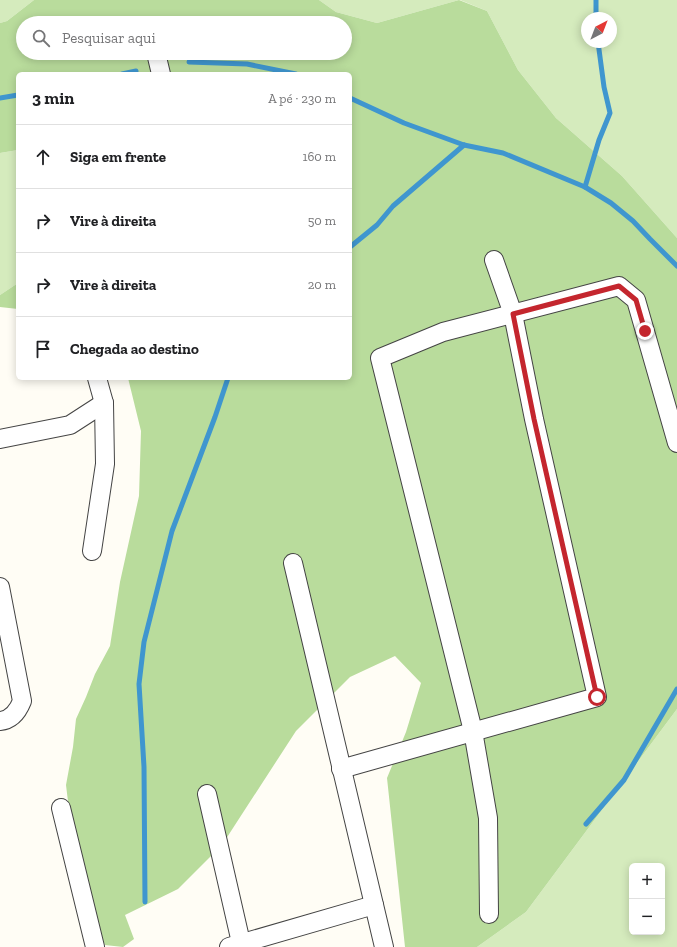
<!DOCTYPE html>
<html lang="pt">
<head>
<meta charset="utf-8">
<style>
  :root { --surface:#fff; --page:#f2f2f2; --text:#202124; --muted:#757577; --line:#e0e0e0 }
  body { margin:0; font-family:"Zilla Slab",serif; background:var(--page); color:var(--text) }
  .controls { position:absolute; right:12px; bottom:12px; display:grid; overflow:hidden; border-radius:6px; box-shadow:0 2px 10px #0003 }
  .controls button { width:36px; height:36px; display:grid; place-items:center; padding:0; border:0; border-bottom:1px solid var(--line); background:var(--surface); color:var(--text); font:20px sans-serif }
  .compass { position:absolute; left:581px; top:12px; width:36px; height:36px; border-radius:50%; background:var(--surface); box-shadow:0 2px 10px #0003; rotate:42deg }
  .stop { position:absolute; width:12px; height:12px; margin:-9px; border:3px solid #c4262e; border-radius:50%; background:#fff }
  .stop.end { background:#c4262e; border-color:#fff; box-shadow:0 1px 4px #0008 }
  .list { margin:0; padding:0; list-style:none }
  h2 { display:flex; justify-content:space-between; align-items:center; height:52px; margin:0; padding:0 16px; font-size:17px }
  h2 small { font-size:13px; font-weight:400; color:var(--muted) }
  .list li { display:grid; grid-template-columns:26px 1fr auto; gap:12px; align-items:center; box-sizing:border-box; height:64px; padding:0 16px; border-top:1px solid var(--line) }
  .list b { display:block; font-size:15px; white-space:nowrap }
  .list em { font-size:13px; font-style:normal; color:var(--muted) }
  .icon { flex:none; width:22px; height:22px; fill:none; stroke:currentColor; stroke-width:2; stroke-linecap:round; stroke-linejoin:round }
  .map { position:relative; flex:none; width:677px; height:947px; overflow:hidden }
  .search { position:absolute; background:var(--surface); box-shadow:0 2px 10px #0003; left:16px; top:16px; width:336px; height:44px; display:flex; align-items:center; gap:10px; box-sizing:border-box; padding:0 14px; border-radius:22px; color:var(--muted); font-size:15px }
  .panel { position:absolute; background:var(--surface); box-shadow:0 2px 10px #0003; left:16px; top:72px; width:336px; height:308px; border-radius:6px }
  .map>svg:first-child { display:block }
  .green { fill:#d5ebbd; fill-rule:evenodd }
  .forest { fill:#b9dc9c; fill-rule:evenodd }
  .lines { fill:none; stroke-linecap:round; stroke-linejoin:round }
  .stream { stroke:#3f96cf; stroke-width:5 }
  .minor-casing { stroke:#444; stroke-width:20 }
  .minor { stroke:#fff; stroke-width:18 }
  .route { stroke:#c4262e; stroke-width:5 }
</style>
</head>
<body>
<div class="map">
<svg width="677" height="947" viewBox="0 0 677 947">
  <rect width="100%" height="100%" fill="#fffdf5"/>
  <!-- green -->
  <g class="green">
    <path d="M0 0H34L7 21 0 23Z"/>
    <path d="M319 0H459L377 23 336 12Z"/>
    <path d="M460 0H677V238L622 176 556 118 518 70 487 11ZM587 18H611V42H587Z"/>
    <path d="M18 150V283L0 295V153Z"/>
    <path d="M677 709V947H477L526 912ZM632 866H662V932H632Z"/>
  </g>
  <!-- forest -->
  <g class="forest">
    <path d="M34 0H319L336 12 377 23 459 0 487 11 518 70 556 118 622 176 677 238V709L526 912 477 947H405L387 778 406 732 421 683 395 656 350 677 296 731 222 845 178 889 125 915 134 939 123 947 105 945 76 867 66 785 73 747 76 719 86 697 95 674 110 646 120 582 139 496 141 431 128 378H350V74H18V150L0 153V23L7 21ZM23 23H345V53H23Z"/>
    <path d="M18 283V309L0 307V295Z"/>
  </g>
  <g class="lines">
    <!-- stream -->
    <g class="stream">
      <path d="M596 18V0"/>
      <path d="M189 62 247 64 296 74"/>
      <path d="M122 74 136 71"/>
      <path d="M0 98 18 95"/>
      <path d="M350 98 404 123 464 145 503 153 585 187 611 203 633 221 650 239 677 266"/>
      <path d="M585 187 599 140 610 113 604 87 598 42"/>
      <path d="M350 247 377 225 393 206 464 145"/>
      <path d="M586 824 624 780 677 689"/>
      <path d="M145 902 144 767 139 684 144 642 172 531 215 417 228 378"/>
    </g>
    <defs>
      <g id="minor">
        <path d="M156 53 161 74"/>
        <path d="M0 439 70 425 104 403"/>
        <path d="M92 551 105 464 104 403 97 378"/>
        <path d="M293 563 384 947"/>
        <path d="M0 587 22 701C18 711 11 720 0 721"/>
        <path d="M341 769 597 697 534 419 513 314 494 260"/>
        <path d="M207 794 242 947"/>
        <path d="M61 808 95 947"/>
        <path d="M489 914 488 818 473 731 380 358 443 332 619 286 636 300 677 443"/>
        <path d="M229 947 374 905"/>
      </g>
    </defs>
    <!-- minor casing -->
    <use href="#minor" class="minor-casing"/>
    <!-- minor -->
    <use href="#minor" class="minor"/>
  </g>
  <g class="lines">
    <!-- route -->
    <path class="route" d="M597 697 534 419 513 314 619 286 636 300 645 331"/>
  </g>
</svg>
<div class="controls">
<button>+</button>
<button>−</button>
</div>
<svg class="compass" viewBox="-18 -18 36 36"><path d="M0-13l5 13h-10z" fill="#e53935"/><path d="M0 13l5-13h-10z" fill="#757577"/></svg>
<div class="stop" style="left:597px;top:697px"></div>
<div class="stop end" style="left:645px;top:331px"></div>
<div class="search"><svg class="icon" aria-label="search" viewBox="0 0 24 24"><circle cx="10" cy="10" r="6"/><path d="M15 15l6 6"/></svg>Pesquisar aqui</div>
<section class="panel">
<h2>3 min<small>A pé · 230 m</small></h2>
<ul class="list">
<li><svg class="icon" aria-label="ahead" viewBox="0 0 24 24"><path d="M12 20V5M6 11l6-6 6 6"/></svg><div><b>Siga em frente</b></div><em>160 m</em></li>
<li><svg class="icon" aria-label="right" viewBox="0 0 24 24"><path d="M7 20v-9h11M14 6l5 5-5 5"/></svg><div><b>Vire à direita</b></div><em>50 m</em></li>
<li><svg class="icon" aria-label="right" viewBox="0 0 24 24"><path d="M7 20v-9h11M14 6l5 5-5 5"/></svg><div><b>Vire à direita</b></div><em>20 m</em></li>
<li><svg class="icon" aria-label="arrive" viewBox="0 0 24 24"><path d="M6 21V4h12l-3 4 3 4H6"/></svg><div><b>Chegada ao destino</b></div></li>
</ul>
</section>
</div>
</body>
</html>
